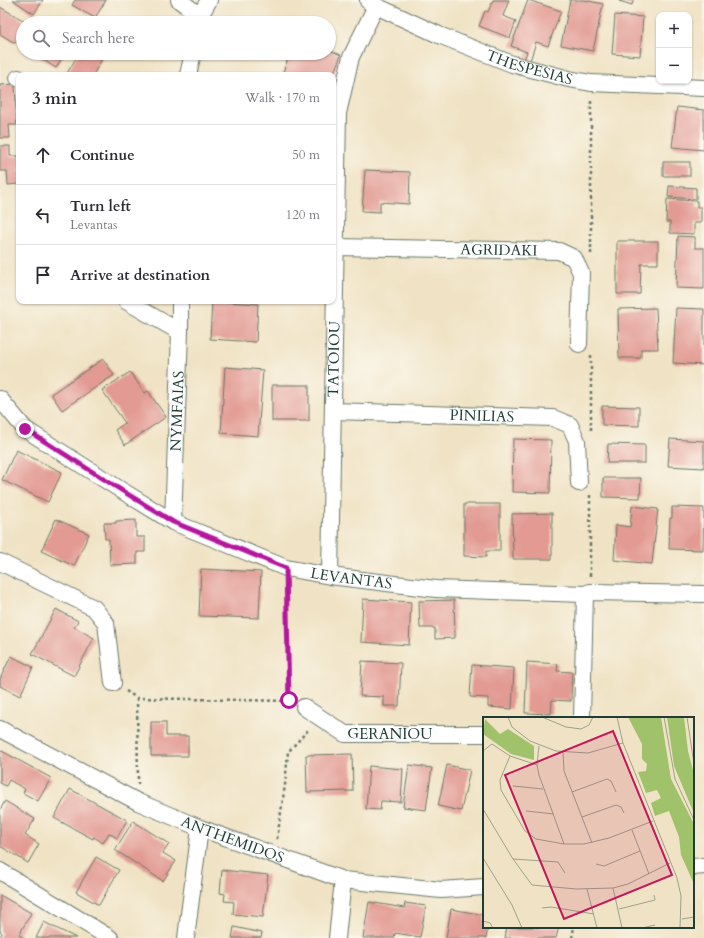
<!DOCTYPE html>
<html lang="en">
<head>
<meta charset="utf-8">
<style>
  :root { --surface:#fff; --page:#f7f7f7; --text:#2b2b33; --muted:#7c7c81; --line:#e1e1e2 }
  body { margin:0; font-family:Cardo,serif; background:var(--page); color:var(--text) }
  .controls { position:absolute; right:12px; top:12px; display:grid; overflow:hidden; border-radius:8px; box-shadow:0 1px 3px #0004 }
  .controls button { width:36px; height:36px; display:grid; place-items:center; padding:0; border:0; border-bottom:1px solid var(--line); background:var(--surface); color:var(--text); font:20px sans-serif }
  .stop { position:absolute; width:12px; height:12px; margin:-9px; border:3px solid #b5179e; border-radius:50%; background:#fff }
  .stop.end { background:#b5179e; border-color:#fff; box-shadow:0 1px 4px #0008 }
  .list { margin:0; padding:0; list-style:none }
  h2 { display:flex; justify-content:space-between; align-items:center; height:52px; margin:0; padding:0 16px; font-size:17px }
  h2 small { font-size:13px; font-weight:400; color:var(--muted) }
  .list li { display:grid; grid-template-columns:26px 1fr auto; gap:12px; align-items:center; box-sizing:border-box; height:60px; padding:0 16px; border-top:1px solid var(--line) }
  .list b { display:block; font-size:15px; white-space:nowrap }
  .list p { margin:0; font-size:13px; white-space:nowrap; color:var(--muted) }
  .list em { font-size:13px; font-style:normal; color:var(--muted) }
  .icon { flex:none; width:22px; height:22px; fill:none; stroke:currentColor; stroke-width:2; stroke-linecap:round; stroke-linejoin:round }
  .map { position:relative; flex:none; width:704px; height:938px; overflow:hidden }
  .search { position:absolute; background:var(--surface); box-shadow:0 1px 3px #0004; left:16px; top:16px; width:320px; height:44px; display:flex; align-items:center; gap:10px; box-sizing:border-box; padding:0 14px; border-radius:22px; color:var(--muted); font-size:15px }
  .panel { position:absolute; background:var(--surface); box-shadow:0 1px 3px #0004; left:16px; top:72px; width:320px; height:232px; border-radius:8px }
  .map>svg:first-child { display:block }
  .building { fill:#e29a93 }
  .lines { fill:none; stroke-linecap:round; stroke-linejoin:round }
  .street-casing { stroke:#687767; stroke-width:18 }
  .path { stroke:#687767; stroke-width:2.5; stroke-dasharray:3 3; stroke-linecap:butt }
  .street { stroke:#fff; stroke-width:16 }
  .route { stroke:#b5179e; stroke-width:5 }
  .labels { text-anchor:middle; stroke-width:3; stroke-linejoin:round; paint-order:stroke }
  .street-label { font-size:15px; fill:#1f3d34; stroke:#fbf7ec }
  .inset-road { fill:none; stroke:#9ca18b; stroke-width:1 }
  .view { fill:#c2185b; fill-opacity:0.15; stroke:#c2185b; stroke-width:2 }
  .inset-edge { fill:none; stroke:#1f3d34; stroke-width:2 }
</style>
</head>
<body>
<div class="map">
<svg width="704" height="938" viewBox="0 0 704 938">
  <rect width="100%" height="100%" fill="#fbf7ec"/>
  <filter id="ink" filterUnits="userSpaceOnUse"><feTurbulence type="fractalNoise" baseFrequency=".025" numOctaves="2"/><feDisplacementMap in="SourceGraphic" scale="8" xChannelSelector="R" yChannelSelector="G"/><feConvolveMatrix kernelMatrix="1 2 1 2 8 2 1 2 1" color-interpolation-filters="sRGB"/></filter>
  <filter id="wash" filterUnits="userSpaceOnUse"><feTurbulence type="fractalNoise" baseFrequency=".012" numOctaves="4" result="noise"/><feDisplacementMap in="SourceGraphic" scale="16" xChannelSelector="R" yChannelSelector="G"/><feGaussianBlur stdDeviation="0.9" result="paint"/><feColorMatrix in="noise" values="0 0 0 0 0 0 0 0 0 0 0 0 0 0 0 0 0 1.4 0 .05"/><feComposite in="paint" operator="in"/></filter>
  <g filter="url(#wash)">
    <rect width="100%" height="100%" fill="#f0e3c5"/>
    <g id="blocks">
      <!-- building -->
      <g class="building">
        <path d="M13 0H43L34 14Z"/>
        <path d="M75 0H106L95 18 72 5Z"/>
        <path d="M493 0H509L503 16 516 21 510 38 479 26 485 11 488 12Z"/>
        <path d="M528 0 561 11 548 46 536 42 529 64 523 62 527 52 511 46Z"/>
        <path d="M570 0H584L603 4 593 51 561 45Z"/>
        <path d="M619 0H633L632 5 619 1Z"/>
        <path d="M0 7 28 23H23V31L15 43 0 34Z"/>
        <path d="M615 15 643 17 640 56 612 54Z"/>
        <path d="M329 50 341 55 333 75H282L290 53H329Z"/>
        <path d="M39 53H65L56 68 37 56Z"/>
        <path d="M79 53H97L103 57 93 75H66Z"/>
        <path d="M15 84 17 125H9L10 138H0V85Z"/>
        <path d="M677 107 704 110V150L672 147Z"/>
        <path d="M0 146H10V156H19V184L8 185 7 171H0Z"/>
        <rect x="663" y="162" width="27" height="14"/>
        <path d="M365 170 410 172 409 204 380 202V212L362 211Z"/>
        <path d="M669 186 696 188V199L668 197Z"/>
        <path d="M667 199 697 201V207H701V223H694V234L670 233V222H666Z"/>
        <path d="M678 236 695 237V248H704V289L676 288Z"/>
        <path d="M617 241H658V264H641L640 294H617Z"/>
        <path d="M212 301 258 304 256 342 210 339Z"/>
        <path d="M656 308 658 349H641V358H619L618 309Z"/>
        <path d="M676 308 704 309V365L673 363Z"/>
        <path d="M103 359 114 375 62 410 51 394Z"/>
        <path d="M225 367 263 370 258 436 221 433Z"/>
        <path d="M130 372 145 393 148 391 166 417 125 445 115 430 125 423 102 390Z"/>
        <rect x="272" y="385" width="37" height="36"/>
        <path d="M602 406 639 407V426L602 425Z"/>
        <path d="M513 439 551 440 550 493 512 492Z"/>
        <path d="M670 439 704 441V468L668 466Z"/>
        <path d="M608 444 645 445V463H607Z"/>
        <path d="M16 450 62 472 48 502 2 480Z"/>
        <path d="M603 478H641L640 498 603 497Z"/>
        <path d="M464 504H500V551H486V557L464 556Z"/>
        <path d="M632 506 658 509 652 564 614 560 616 525 630 527Z"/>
        <path d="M672 507 704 508 703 550 669 549 670 518H672Z"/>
        <path d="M552 513V559H513L512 514Z"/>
        <path d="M56 519 89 534 74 566 41 551Z"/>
        <path d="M136 520V537H145V552H137V564L110 565 109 539H105L104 523H116V521Z"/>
        <path d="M201 569 261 572 259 618 199 616Z"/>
        <path d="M363 599 411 602 409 645 361 642Z"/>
        <path d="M454 600 455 638 435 639V628H420L419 601Z"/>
        <path d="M56 609 78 621 74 627 94 638 74 676 32 654Z"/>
        <path d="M11 656 33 667 20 696 0 686V679Z"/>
        <path d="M362 661 401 663 399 706H384V697L360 696Z"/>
        <path d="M527 662 558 664 557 671 572 672 571 701 552 700 551 714 525 713Z"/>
        <path d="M472 665 514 668 512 709 488 707V698L470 697Z"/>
        <path d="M151 722H166V736H188V756H151Z"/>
        <path d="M0 750 51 778 38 801 23 793 25 789 9 780 6 786 0 783Z"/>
        <path d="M352 754 353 791 307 792 306 755Z"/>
        <path d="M409 765 432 768 426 810 403 807Z"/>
        <path d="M447 765 470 770 461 811 438 806Z"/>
        <path d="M369 766 403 769 401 802 381 801 380 810 366 809Z"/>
        <path d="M70 789 127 820 117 838 109 833 103 843 94 837 93 839 54 818Z"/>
        <path d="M5 801 35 819 25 835 39 844 28 863 0 846V810Z"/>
        <path d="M133 821 169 844 163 853 176 861 163 881 115 850Z"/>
        <path d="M96 857 119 870 99 905 76 892Z"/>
        <path d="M222 870 268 875 263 917 233 914 234 902 224 901 225 894 220 893Z"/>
        <path d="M0 895 31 913 19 935 24 938H0L2 933 0 931Z"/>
        <path d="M369 902 404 908 405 903 426 906 420 937 395 933 394 938H363Z"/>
        <path d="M451 909 484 915V927H488L486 938H446Z"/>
        <path d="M44 922 76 938H36Z"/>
        <path d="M234 927 262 933 261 938H232Z"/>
        <path d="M507 927H559L556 938H505Z"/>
      </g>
    </g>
  </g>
  <g filter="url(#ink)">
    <use href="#blocks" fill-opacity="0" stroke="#687767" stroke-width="1"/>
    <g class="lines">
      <defs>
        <g id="street">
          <path d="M179 0 200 16"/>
          <path id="s1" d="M368 1 376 6 439 35 512 64 569 79 591 83 704 88"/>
          <path d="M198 23 200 16 209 0"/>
          <path d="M188 75 193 53"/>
          <path d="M18 78H19"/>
          <path id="s2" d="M335 247 559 251 574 258 581 273 579 344"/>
          <path d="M126 301 180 332"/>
          <path id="s3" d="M0 399 25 429 121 490 173 522 286 568 330 576 436 589 585 594 590 592 704 594"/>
          <path id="s4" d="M333 411 553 418 570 425 577 441 579 483"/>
          <path id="s5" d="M173 522 180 332V301"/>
          <path d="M0 562 94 608 106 623 113 683"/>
          <path id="s6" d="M330 576 338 113 351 57 376 6"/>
          <path id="s7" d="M304 707 345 734H484"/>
          <path d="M582 718 585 594"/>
          <path id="s8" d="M0 729 138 802 200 828 343 880 441 890 484 887"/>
          <path d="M693 867 704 866"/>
          <path d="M0 871 110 938"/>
          <path d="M186 938 200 828"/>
          <path d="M337 938 343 880"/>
        </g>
      </defs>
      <!-- street casing -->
      <use href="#street" class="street-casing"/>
      <!-- path -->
      <g class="path">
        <path d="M591 254V99"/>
        <path d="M591 430V355"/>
        <path d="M590 576V495"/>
        <path d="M286 585 289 700"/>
        <path d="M126 691 137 698 290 701"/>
        <path d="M137 698 138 784"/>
        <path d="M277 839 285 785 288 752 309 729"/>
        <path d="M572 938 574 927"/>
      </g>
      <!-- street -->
      <use href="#street" class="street"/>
    </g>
  </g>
  <g class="lines" filter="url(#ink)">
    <!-- route -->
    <path class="route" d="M25 429 121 490 173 522 286 568 289 700"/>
  </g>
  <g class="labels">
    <!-- street labels -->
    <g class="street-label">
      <text dy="5" stroke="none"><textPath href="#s1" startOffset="175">THESPESIAS</textPath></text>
      <text dy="5" stroke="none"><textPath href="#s2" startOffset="164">AGRIDAKI</textPath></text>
      <text dy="5" stroke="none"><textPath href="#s6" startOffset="217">TATOIOU</textPath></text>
      <text dy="5" stroke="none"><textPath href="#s5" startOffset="111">NYMFAIAS</textPath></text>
      <text dy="5" stroke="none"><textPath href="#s4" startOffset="149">PINILIAS</textPath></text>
      <text dy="5" stroke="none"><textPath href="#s3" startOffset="402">LEVANTAS</textPath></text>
      <text dy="5" stroke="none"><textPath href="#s7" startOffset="94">GERANIOU</textPath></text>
      <text dy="5" stroke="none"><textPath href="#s8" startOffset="258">ANTHEMIDOS</textPath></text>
    </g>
  </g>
  <!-- overview -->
  <g transform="translate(483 717)">
    <rect width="211" height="211" fill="#f0e3c5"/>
    <path d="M145 0H178L188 62 211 107V167L198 138 196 120 186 94 172 99 168 86 178 81 174 73 163 76 155 55 163 54 164 47 159 42V27ZM184 0H201L205 34 211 57 210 94 191 49ZM2 2 17 17 25 12 51 29V43L28 37 0 17Z" fill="#9fc26b"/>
    <path class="inset-road" d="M25 0 29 10 47 24 73 34 105 36 140 26M59 0 83 10 98 12 106 8 110 0M134 0 140 26 194 161 198 179 197 211M181 0 192 62 211 103M204 0 211 47M56 29 54 48 56 58 81 127M0 34 9 27 27 39 54 48M80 35 81 54 109 126M27 39 17 63 18 73 42 114 53 122 81 127H101L126 121 170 104M30 69 60 72M89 75 124 62 128 64 133 75M0 92 30 142 49 168 93 172 130 171 145 167 187 146M43 94 71 97M99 100 133 88 138 90 141 96M149 113 166 157M0 141 29 188 39 211M30 142 75 145 82 156M113 147 121 149 157 134M130 171 139 211M104 172 114 211M59 191 68 190 111 197M136 192 172 183 171 178M199 202 211 200M0 204 7 206 10 211M159 211 172 208"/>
    <path class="view" d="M130 14 189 158 81 202 22 58Z"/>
    <rect width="211" height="211" class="inset-edge"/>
  </g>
</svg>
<div class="controls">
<button>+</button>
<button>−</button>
</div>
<div class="stop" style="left:289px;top:700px"></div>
<div class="stop end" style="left:25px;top:429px"></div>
<div class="search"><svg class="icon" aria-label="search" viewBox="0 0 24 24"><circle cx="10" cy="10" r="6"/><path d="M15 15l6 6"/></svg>Search here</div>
<section class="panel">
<h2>3 min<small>Walk · 170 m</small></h2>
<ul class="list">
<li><svg class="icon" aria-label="ahead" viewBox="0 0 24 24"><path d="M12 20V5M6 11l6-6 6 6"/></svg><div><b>Continue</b></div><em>50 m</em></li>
<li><svg class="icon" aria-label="left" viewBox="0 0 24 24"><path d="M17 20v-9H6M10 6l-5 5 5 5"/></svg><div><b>Turn left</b><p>Levantas</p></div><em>120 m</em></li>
<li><svg class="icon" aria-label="arrive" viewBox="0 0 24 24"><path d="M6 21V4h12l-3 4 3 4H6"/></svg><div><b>Arrive at destination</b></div></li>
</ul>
</section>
</div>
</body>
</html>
